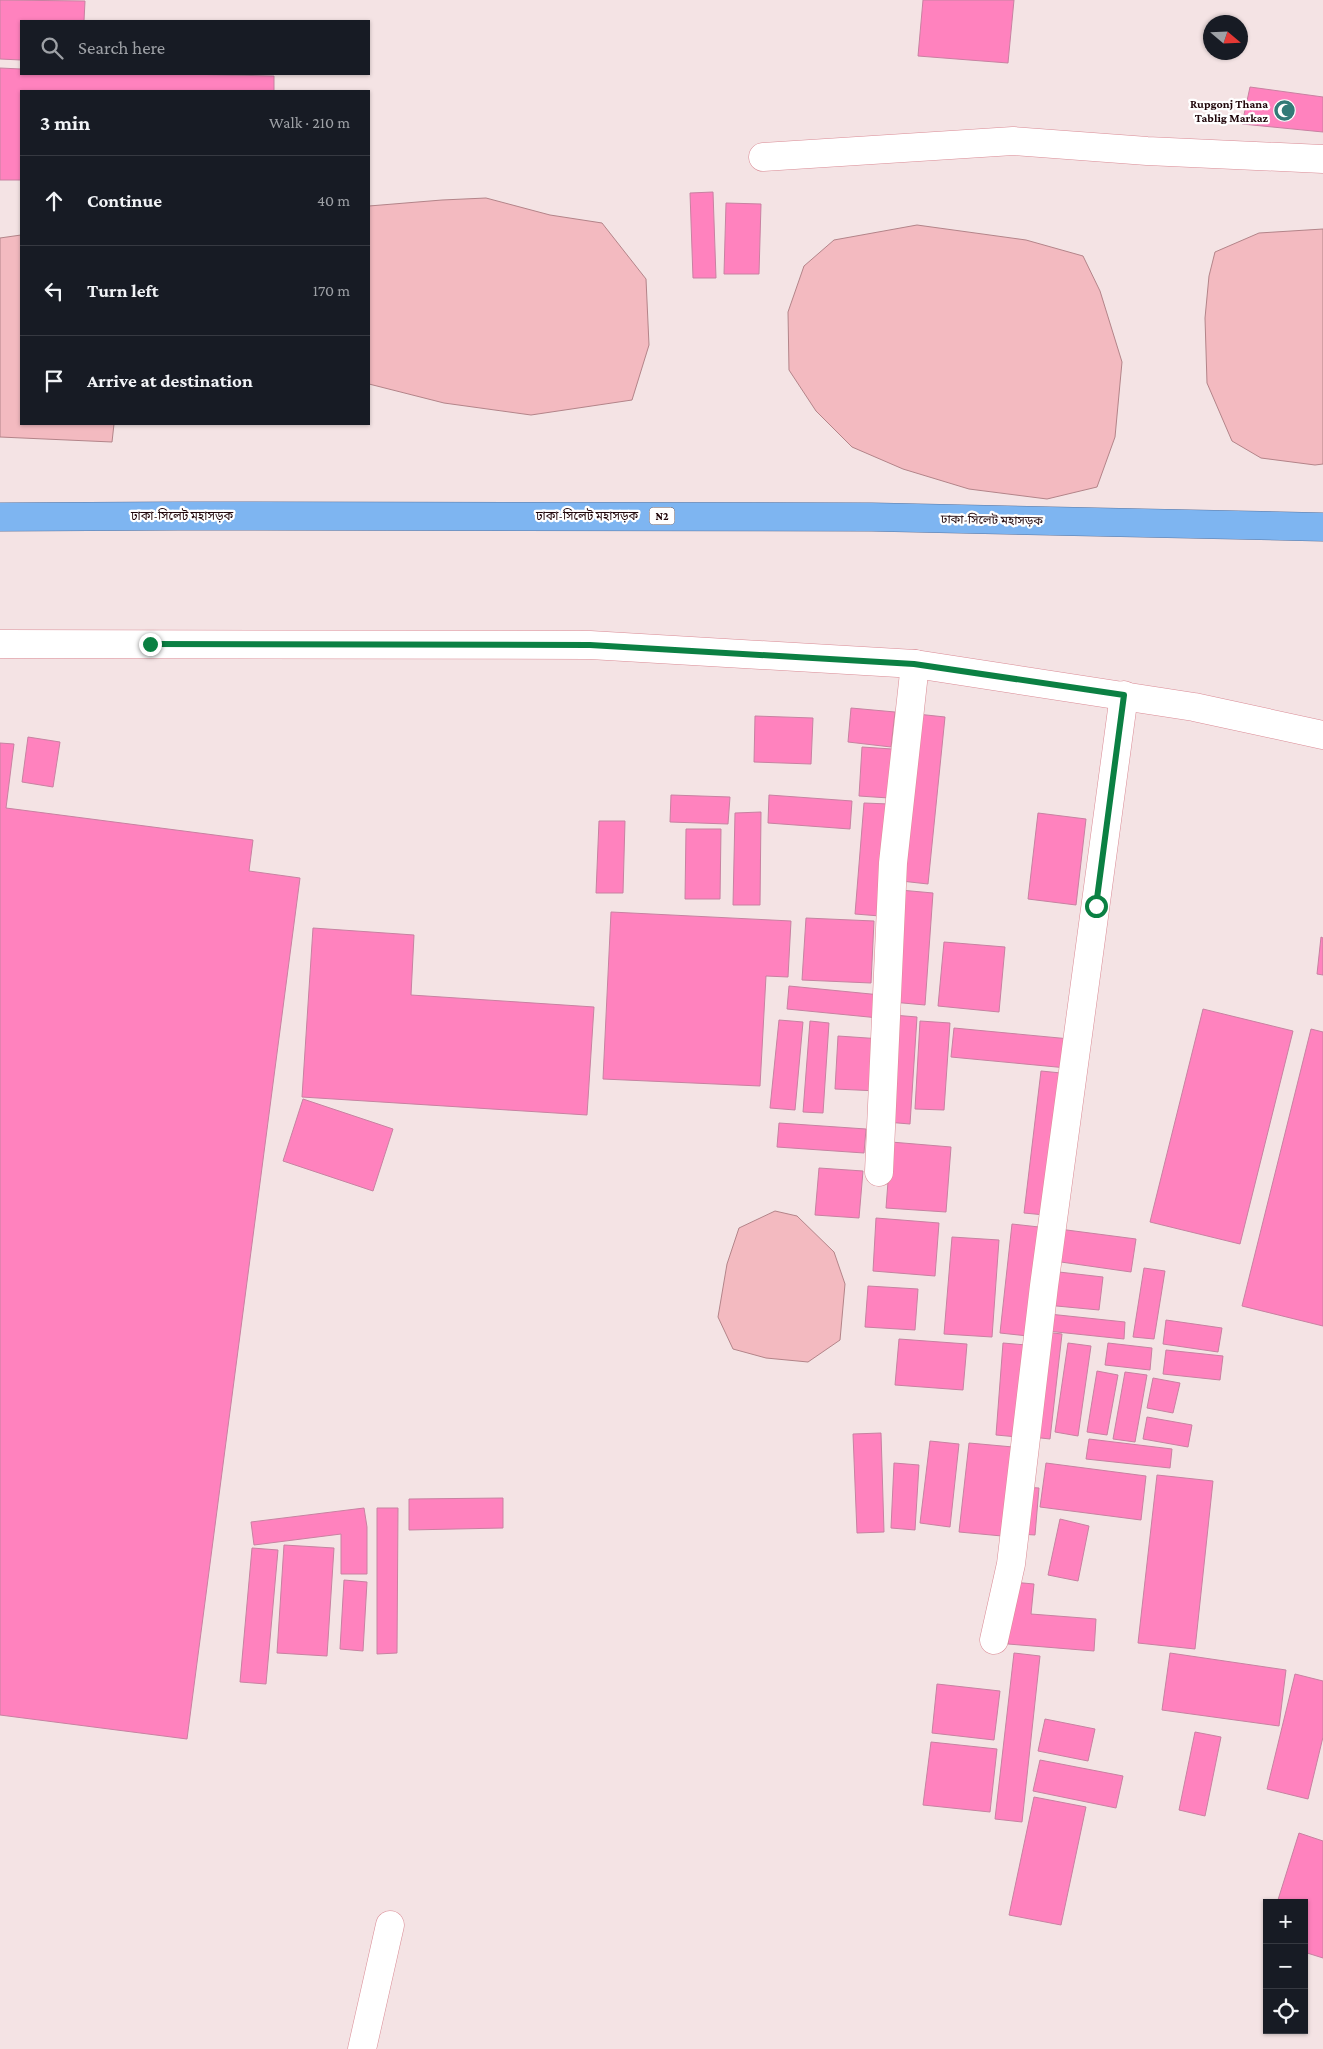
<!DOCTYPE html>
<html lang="en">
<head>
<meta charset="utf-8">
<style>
  :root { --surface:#171b24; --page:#242831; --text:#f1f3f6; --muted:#9ea1a6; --line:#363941 }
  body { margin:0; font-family:"Crimson Pro","Noto Sans Bengali",serif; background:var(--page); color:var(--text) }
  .controls { position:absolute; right:15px; bottom:15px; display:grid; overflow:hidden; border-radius:0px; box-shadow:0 1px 4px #0004 }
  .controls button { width:45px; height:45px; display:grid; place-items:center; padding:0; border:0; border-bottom:1px solid var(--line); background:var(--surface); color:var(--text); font:25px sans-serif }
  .compass { position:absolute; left:1203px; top:15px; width:45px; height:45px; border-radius:50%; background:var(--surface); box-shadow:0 1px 4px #0004; rotate:109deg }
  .stop { position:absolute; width:15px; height:15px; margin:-11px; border:4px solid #0b8043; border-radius:50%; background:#fff }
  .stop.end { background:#0b8043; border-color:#fff; box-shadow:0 1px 5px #0008 }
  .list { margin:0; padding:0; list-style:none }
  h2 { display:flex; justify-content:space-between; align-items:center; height:65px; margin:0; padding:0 20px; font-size:21px }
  h2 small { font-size:16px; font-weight:400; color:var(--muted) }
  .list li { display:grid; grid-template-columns:32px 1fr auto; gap:15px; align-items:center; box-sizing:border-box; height:90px; padding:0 20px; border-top:1px solid var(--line) }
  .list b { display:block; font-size:19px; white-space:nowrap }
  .list em { font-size:16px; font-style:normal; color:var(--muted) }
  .icon { flex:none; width:28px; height:28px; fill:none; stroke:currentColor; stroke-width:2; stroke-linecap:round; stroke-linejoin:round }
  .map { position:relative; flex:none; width:1323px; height:2049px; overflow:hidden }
  .search { position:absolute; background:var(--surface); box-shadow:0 1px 4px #0004; left:20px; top:20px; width:350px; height:55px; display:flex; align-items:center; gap:12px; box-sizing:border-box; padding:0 18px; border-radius:0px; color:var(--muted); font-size:19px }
  .panel { position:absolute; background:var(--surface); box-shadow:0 1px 4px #0004; left:20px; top:90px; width:350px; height:335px; border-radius:0px }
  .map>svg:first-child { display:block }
  .water { fill:#f3bac0; stroke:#b38489 }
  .building { fill:#ff82be; stroke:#c881a1 }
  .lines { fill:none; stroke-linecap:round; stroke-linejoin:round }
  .street-casing { stroke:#da8b95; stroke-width:29 }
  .highway-casing { stroke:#5d77a0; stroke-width:29 }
  .street { stroke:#fff; stroke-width:28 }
  .highway { stroke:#7eb5f1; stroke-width:28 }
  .route { stroke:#0b8043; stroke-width:6 }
  .labels { text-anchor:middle; stroke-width:4.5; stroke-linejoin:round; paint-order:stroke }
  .shield { fill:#fff; stroke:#625053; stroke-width:1 }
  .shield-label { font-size:11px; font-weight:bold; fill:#1f0509 }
  .poi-label { font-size:12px; font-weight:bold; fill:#1f0509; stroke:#fff; text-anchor:end }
  .street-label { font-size:12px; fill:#1f0509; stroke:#fff }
</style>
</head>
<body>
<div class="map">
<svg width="1323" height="2049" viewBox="0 0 1323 2049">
  <rect width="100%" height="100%" fill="#f4e3e4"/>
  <!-- water -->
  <g class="water">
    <path d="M486 198 550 215 602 223 646 279 649 345 632 400 531 415 444 403 369 384V206L442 200Z"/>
    <path d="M917 225 1026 240 1083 256 1100 291 1122 362 1115 437 1097 487 1047 499 969 489 903 469 852 447 816 411 789 370 788 312 804 266 834 240Z"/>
    <path d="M1323 229V464L1315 465 1261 458 1232 441 1207 383 1205 318 1209 276 1215 252 1259 233Z"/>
    <path d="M21 235V424H114L112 442 0 437V238Z"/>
    <path d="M775 1211 797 1216 834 1252 845 1284 840 1340 808 1362 766 1358 733 1349 718 1317 727 1264 739 1228Z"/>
  </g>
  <!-- building -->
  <g class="building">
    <path d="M0 0 85 1 84 21H21V60L0 59Z"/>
    <path d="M923 0H1014L1008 63 918 56Z"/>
    <path d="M0 68 21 69V74H182L274 76V91H21V180H0Z"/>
    <path d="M1250 87 1323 97V132L1242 124Z"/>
    <path d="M713 192 716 278H693L690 193Z"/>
    <path d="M726 203 761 204 759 274H724Z"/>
    <path d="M851 708 895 712 891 747 848 742Z"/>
    <path d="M917 714 945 717 928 884 901 881Z"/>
    <path d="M755 716 813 718 811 764 754 762Z"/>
    <path d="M28 737 60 742 53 787 22 782Z"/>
    <path d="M0 743 14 744 6 808 253 840 249 871 300 878 187 1739 0 1715Z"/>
    <path d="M862 747 892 749 889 798 859 796Z"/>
    <path d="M671 795 730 797 728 824 670 822Z"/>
    <path d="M769 795 852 801 850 829 768 823Z"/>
    <path d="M864 803 889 804 880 916 855 914Z"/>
    <path d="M761 812 760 905H733L735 813Z"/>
    <path d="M1038 813 1086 819 1076 905 1028 899Z"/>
    <path d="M599 821H625L623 893H596Z"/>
    <path d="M686 829H721L720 899H685Z"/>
    <path d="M900 890 933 893 925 1005 892 1002Z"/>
    <path d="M611 912 791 921 788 977 766 976 760 1086 603 1079Z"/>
    <path d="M806 918 874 921 871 983 802 980Z"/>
    <path d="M313 928 414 935 411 995 594 1007 587 1115 302 1097Z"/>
    <path d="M1321 937 1323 938V975L1317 974Z"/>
    <path d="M944 942 1005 947 999 1012 938 1006Z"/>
    <path d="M789 986 881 995 879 1018 787 1009Z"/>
    <path d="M1203 1009 1293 1031 1240 1244 1150 1222Z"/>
    <path d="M893 1015 917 1017 910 1124 886 1122Z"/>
    <path d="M779 1020 803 1022 795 1110 770 1108Z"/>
    <path d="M810 1021 829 1023 823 1113 803 1112Z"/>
    <path d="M920 1021 950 1023 944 1110 915 1109Z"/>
    <path d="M954 1028 1070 1039 1067 1068 951 1057Z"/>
    <path d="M1311 1029 1323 1032V1326L1242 1306Z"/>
    <path d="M838 1036 882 1039 878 1091 835 1089Z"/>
    <path d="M1041 1071 1061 1073 1045 1215 1024 1213Z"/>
    <path d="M303 1099 393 1129 373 1191 283 1161Z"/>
    <path d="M779 1123 866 1129 864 1153 777 1147Z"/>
    <path d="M891 1142 951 1147 946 1212 886 1208Z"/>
    <path d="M819 1168 863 1171 859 1218 815 1215Z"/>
    <path d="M876 1218 939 1223 935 1276 873 1271Z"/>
    <path d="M1012 1224 1039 1227 1028 1336 1000 1333Z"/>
    <path d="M1059 1229 1136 1239 1131 1272 1054 1261Z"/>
    <path d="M952 1237 999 1240 992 1337 944 1334Z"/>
    <path d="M1144 1268 1165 1271 1154 1339 1133 1337Z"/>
    <path d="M1050 1271 1103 1277 1099 1310 1046 1305Z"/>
    <path d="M868 1286 918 1289 915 1330 865 1327Z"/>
    <path d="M1049 1314 1125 1322 1124 1339 1047 1331Z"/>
    <path d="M1166 1320 1222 1328 1218 1352 1163 1344Z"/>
    <path d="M1044 1332 1062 1334 1050 1439 1032 1437Z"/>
    <path d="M899 1339 967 1344 963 1390 895 1385Z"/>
    <path d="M1003 1343 1026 1345 1018 1437 996 1435Z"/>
    <path d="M1068 1343 1091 1346 1078 1436 1055 1432Z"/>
    <path d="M1108 1343 1152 1348 1150 1370 1105 1365Z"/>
    <path d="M1166 1350 1223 1356 1220 1380 1163 1374Z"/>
    <path d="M1097 1371 1118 1375 1107 1435 1087 1432Z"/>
    <path d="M1125 1372 1147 1375 1135 1442 1113 1439Z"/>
    <path d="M1153 1378 1180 1383 1173 1413 1147 1408Z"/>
    <path d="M1147 1417 1192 1425 1188 1447 1143 1439Z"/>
    <path d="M881 1433 884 1532 857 1533 853 1434Z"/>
    <path d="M1089 1439 1172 1449 1170 1468 1086 1459Z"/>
    <path d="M930 1441 959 1444 950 1527 920 1523Z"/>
    <path d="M969 1443 1013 1447 1002 1536 959 1532Z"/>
    <path d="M894 1463 919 1465 915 1530 891 1528Z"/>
    <path d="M1046 1463 1146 1476 1141 1520 1040 1507Z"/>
    <path d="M1157 1475 1213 1481 1195 1649 1138 1643Z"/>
    <path d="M1023 1487 1039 1488 1035 1535 1019 1534Z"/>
    <path d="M503 1498V1528L409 1530V1499Z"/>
    <path d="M364 1508 367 1527V1574H341V1534L254 1545 251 1522Z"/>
    <path d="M377 1508H398L397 1653 377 1654Z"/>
    <path d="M1060 1519 1089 1526 1078 1581 1048 1575Z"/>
    <path d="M284 1545 334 1548 327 1656 277 1653Z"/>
    <path d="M252 1548 278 1550 266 1684 240 1682Z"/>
    <path d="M344 1580 367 1582 363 1651 340 1649Z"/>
    <path d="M1012 1582 1034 1584 1031 1614 1096 1619 1094 1651 1008 1644Z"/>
    <path d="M1014 1653 1040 1656 1022 1822 995 1819Z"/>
    <path d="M1170 1653 1286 1670 1279 1726 1162 1710Z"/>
    <path d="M1295 1674 1323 1681V1737L1308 1799 1267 1789Z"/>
    <path d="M937 1684 1000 1691 994 1740 932 1733Z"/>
    <path d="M1045 1719 1095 1729 1088 1761 1038 1751Z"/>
    <path d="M1195 1732 1221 1737 1205 1816 1179 1810Z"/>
    <path d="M931 1742 997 1749 990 1812 923 1805Z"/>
    <path d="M1040 1760 1123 1776 1116 1808 1033 1791Z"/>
    <path d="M1034 1797 1086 1807 1061 1925 1009 1915Z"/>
    <path d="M1299 1833 1323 1841V1958L1304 1952V1903H1277Z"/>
  </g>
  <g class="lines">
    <defs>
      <g id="street">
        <path d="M763 157 1013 141 1147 151 1323 159"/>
        <path d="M0 644 590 645 915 664 1194 707 1323 735"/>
        <path d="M879 1172 893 863 915 664"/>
        <path d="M994 1640 1011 1564 1044 1286 1124 695"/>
        <path d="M362 2049 390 1925"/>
      </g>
      <path id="highway" d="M0 517 178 516 872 517 1323 527"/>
    </defs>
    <!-- street casing -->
    <use href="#street" class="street-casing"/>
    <!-- highway casing -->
    <use href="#highway" class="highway-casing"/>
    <!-- street -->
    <use href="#street" class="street"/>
    <!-- highway -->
    <use href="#highway" class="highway"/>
  </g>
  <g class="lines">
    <!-- route -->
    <path class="route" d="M150 644 590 645 914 664 1124 695 1096 906"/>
  </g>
  <!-- icons -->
  <defs>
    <symbol id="mosque-disc" viewBox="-11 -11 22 22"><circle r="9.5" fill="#317a77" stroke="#fff"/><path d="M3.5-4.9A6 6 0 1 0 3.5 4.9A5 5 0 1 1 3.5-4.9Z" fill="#fff"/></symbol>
  </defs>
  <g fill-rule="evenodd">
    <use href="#mosque-disc" x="1272" y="98" width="25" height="25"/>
  </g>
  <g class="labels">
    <!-- shield labels -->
    <rect class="shield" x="649.5" y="507.5" width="25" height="17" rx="4"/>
    <g class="shield-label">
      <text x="662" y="520">N2</text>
    </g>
    <!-- poi labels -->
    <g class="poi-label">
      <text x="1268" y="108">Rupgonj Thana<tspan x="1268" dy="14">Tablig Markaz</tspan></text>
    </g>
    <!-- street labels -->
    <g class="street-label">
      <text x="182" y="520">ঢাকা-সিলেট মহাসড়ক</text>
      <text x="587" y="520">ঢাকা-সিলেট মহাসড়ক</text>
      <text transform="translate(992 520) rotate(1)" y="4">ঢাকা-সিলেট মহাসড়ক</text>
    </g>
  </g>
</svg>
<div class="controls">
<button>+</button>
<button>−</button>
<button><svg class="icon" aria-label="locate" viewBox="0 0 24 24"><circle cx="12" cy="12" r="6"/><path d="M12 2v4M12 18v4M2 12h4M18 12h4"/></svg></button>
</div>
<svg class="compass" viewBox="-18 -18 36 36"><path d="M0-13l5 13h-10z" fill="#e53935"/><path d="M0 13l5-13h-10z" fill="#9ea1a6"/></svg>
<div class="stop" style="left:1096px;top:906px"></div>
<div class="stop end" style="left:150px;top:644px"></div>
<div class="search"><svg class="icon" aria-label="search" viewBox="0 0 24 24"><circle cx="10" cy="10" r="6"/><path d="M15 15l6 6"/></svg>Search here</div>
<section class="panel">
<h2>3 min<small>Walk · 210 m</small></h2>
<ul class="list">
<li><svg class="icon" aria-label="ahead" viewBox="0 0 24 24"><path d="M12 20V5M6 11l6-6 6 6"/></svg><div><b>Continue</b></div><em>40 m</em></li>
<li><svg class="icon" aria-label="left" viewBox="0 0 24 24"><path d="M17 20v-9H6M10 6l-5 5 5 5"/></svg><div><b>Turn left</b></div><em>170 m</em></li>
<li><svg class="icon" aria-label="arrive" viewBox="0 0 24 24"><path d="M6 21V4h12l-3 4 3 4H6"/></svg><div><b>Arrive at destination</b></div></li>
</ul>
</section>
</div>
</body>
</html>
